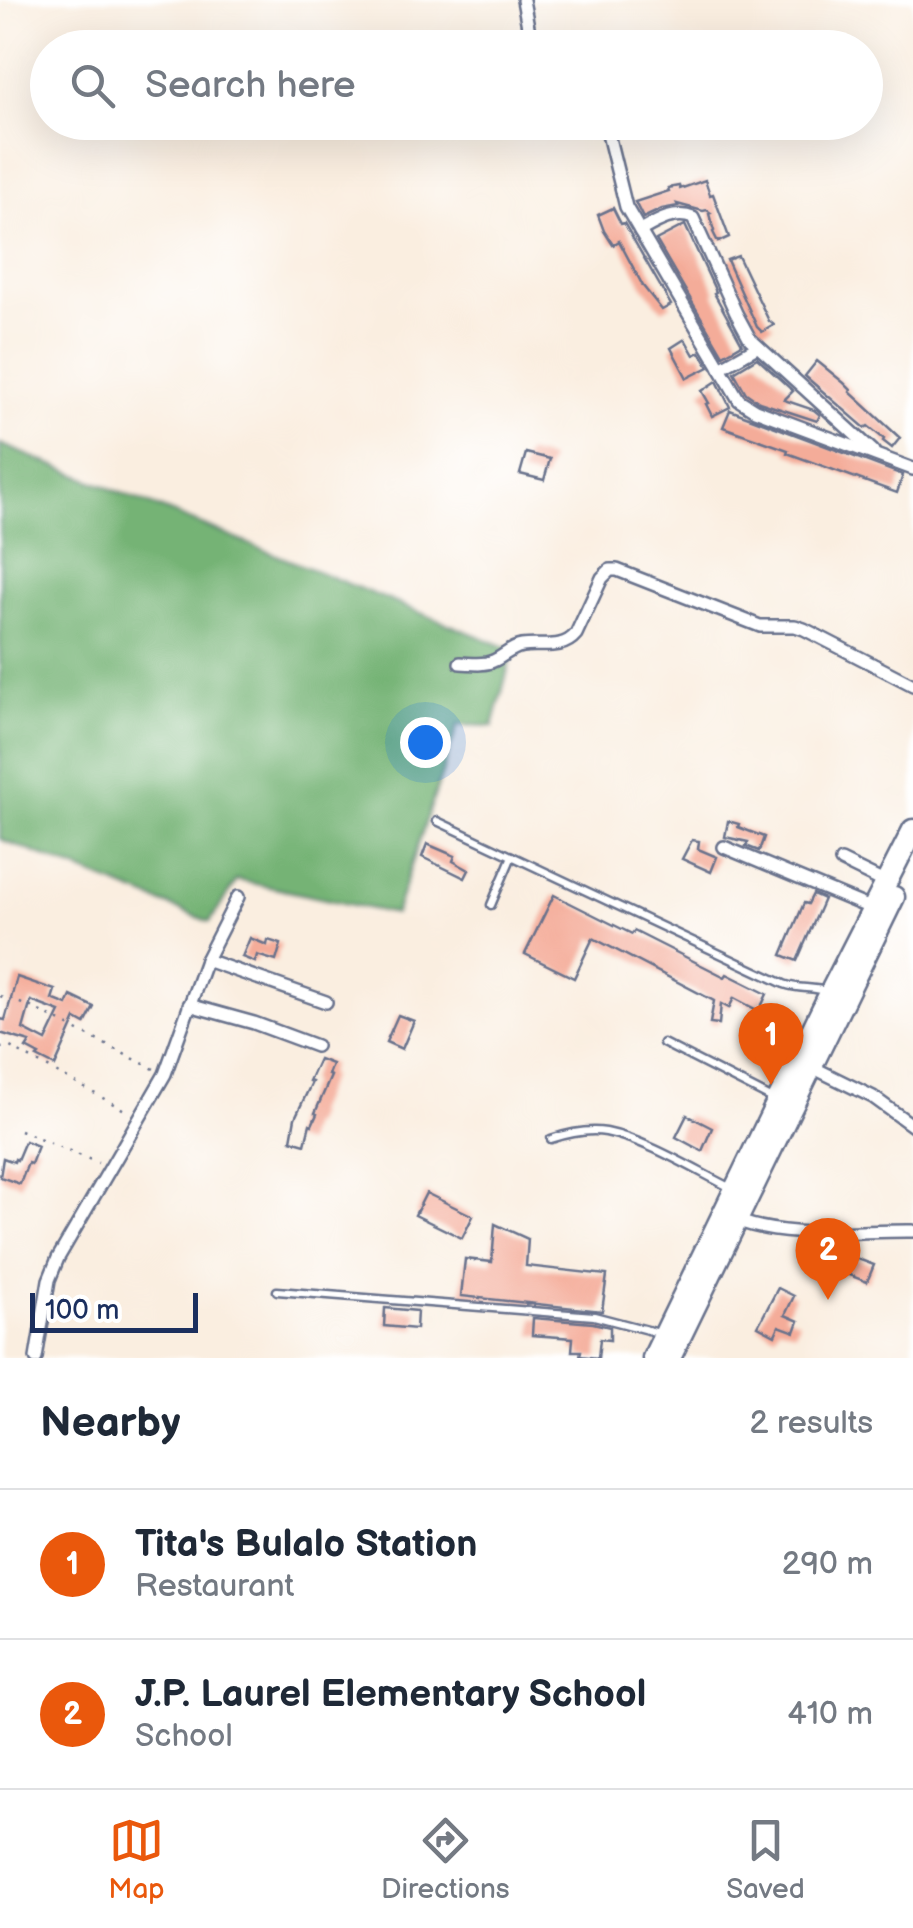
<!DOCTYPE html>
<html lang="en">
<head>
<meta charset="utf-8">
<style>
  :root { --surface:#fff; --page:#f2f2f3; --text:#1f2937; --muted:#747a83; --line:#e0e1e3; --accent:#ea580c }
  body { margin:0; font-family:"Balsamiq Sans",sans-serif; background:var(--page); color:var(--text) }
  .scale { position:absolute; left:30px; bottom:25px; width:168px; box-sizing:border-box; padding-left:10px; border:5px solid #1b2f5e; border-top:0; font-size:28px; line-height:35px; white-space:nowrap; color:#1b2f5e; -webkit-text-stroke:8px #fff; paint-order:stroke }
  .you { position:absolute; left:425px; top:742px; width:35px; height:35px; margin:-25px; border:8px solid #fff; border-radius:50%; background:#1a73e8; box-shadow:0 0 0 15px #1a73e833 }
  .badge { display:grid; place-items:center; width:65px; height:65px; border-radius:50%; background:var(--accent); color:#fff; font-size:32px; font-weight:700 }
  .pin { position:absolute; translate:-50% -82px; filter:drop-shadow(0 2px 5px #0008) }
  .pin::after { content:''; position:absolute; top:52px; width:35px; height:30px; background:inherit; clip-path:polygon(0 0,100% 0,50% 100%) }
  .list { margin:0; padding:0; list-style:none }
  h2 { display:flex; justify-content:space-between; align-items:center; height:130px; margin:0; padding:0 40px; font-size:42px }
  h2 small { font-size:32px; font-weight:400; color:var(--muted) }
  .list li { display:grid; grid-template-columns:65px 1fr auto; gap:30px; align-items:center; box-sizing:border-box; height:150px; padding:0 40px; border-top:2px solid var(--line) }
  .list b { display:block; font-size:38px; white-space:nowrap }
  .list p { margin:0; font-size:32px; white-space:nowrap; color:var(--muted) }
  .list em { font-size:32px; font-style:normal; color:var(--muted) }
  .icon { flex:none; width:55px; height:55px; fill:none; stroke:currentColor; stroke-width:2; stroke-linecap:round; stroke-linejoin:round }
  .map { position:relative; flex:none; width:913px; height:1358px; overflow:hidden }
  .search { position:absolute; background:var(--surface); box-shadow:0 10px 40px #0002; left:30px; right:30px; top:30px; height:110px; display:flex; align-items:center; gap:25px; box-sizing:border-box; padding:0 35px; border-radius:55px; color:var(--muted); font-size:38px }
  .sheet { height:430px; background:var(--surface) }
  nav { display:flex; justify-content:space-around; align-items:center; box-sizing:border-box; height:140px; border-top:2px solid var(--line); background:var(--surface); font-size:28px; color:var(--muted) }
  nav a { display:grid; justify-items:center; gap:5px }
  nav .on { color:var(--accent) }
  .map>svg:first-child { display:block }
  .forest { fill:#74b374; stroke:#487169; stroke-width:2.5 }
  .building { fill:#f4ac99; fill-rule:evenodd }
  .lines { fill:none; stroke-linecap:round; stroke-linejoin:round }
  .service-casing { stroke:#69728c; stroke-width:11 }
  .minor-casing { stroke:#69728c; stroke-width:16 }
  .trunk-casing { stroke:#69728c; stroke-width:25 }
  .path { stroke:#69728c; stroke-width:2.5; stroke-dasharray:2.5 8; stroke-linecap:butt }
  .service { stroke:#fff; stroke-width:6 }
  .minor { stroke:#fff; stroke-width:11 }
  .trunk { stroke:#fff; stroke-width:20 }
</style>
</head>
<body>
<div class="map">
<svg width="913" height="1358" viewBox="0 0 913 1358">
  <rect width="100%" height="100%" fill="#fff"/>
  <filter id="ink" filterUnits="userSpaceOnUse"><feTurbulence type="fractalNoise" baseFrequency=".01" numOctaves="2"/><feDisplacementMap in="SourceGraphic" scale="20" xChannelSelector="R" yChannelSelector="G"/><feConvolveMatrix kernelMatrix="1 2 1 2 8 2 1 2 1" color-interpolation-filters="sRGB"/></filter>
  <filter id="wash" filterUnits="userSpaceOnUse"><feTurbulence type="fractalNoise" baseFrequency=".0048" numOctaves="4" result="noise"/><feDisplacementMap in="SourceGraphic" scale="40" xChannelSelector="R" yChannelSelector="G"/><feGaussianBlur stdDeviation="2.25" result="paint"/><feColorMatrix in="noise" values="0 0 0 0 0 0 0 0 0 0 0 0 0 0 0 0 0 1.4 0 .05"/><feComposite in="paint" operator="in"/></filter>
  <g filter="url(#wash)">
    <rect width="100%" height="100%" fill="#faeee0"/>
    <!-- forest -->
    <path class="forest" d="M0 444 513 650 493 726 458 725 395 914 237 880 210 922 0 839Z"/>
    <g id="blocks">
      <!-- building -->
      <g class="building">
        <path d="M705 180 710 195 713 194 729 237 718 242 713 232 714 231 709 214 711 213 707 210 703 211 677 204 678 206 662 209 643 218 635 202 669 191 668 188 679 186 680 189Z"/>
        <path d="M613 208 621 224 624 223 671 305 662 310 643 286 619 241 613 245 604 231 598 215Z"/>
        <path d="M685 225 716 292 714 293 742 344 723 355 656 240Z"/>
        <path d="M738 256 769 321 774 325 762 332 757 327 727 260Z"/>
        <path d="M685 339 694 355 700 352 709 367 687 378 671 348Z"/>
        <path d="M757 358 793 391 784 400 814 410 820 415 817 421 759 402 746 393 734 372Z"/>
        <path d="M817 361 844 383 851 390 850 392 900 438 892 448 883 441 884 439 868 426 865 428 805 376Z"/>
        <path d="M717 381 730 407 712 416 706 404 709 403 702 391Z"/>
        <path d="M730 410 903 475 897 493 787 453 788 450 723 427Z"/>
        <path d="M526 453 550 459 544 480 520 474Z"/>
        <path d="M728 821 739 824 738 827 764 837 759 851 746 846 748 842 725 837Z"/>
        <path d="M692 840 699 841 698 849 717 857 711 872 682 859Z"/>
        <path d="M427 844 455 856 453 861 469 870 465 878 422 857Z"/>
        <path d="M813 894 824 899 797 961 782 955 804 903 808 904Z"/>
        <path d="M554 895 632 934 634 931 725 977 727 974 767 994 759 1011 734 998 729 1008 721 1004 719 1024 710 1023 714 1001 593 938 574 978 525 954Z"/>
        <path d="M250 938 267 945 268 940 281 944 276 961 257 955 255 962 242 957Z"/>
        <path d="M17 977 55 990 52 999 67 1005 71 996 94 1007 85 1024 76 1019 55 1066 37 1057 39 1055 26 1048 30 1042 0 1033V1019L5 1020ZM31 1001 60 1012 46 1041 23 1029Z"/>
        <path d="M398 1015 414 1021 402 1049 386 1042Z"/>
        <path d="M319 1059 332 1064 328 1075 331 1076 315 1113 317 1114 312 1125 310 1124 305 1144 291 1140 295 1118 312 1082 309 1081Z"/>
        <path d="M687 1115 712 1128 702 1151 676 1137Z"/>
        <path d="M25 1141 38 1146 31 1164 28 1163 20 1184 0 1177 3 1158 14 1162 15 1159 17 1160Z"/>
        <path d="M426 1193 473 1216 462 1238 415 1215Z"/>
        <path d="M495 1224 528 1239 526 1266 607 1275 602 1311 461 1296 465 1259 492 1262Z"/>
        <path d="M842 1253 874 1265 867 1282 836 1270Z"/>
        <path d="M778 1288 794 1296 785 1315 799 1321 795 1332 779 1326 775 1335 758 1326Z"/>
        <path d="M385 1308 417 1311 416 1329 384 1326Z"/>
        <path d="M533 1318 593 1323 610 1327V1340L600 1339 598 1358 580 1356 581 1351H572L573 1338 532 1335Z"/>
      </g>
    </g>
  </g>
  <g filter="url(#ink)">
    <use href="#blocks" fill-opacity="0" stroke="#69728c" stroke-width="2.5"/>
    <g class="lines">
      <defs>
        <g id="service">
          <path d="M437 821 784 984C799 990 813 986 828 992"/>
          <path d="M491 905 512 856"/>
          <path d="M663 1043 773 1099"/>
          <path d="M551 1139C569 1133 587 1129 606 1132 646 1140 693 1169 729 1187"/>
          <path d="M277 1291 594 1316 659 1333"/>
        </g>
        <g id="minor">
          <path d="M523 0 532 48"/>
          <path d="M605 122 626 207 739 400 755 410 913 469"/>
          <path d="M640 231C656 222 675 210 693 218L736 313 750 339 873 451"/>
          <path d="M720 368 757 347"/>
          <path d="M460 663C470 663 483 666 493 661 503 657 510 648 522 646 541 643 562 651 576 634L602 578 610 570H617L760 626H795L804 629 913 685"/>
          <path d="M724 847 873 909"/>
          <path d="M841 861 886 883"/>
          <path d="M206 960 326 1002"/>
          <path d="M189 1005 254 1023 316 1046"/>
          <path d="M812 1067 873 1097 913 1126"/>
          <path d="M734 1219C785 1241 858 1230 913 1231"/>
          <path d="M36 1358 49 1280 58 1258 165 1074 206 960 238 897"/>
        </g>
        <g id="trunk">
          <path d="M653 1358 830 993 913 830"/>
          <path d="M670 1358 894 897"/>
        </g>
      </defs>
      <!-- service casing -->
      <use href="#service" class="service-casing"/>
      <!-- minor casing -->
      <use href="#minor" class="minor-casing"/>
      <!-- trunk casing -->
      <use href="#trunk" class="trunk-casing"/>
      <!-- path -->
      <g class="path">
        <path d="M0 996 31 1007 154 1069"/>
        <path d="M0 1048 10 1047 130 1113"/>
        <path d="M20 1130 98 1163"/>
      </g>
      <!-- service -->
      <use href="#service" class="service"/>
      <!-- minor -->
      <use href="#minor" class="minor"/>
      <!-- trunk -->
      <use href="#trunk" class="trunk"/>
    </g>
  </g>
</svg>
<div class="scale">100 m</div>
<div class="you"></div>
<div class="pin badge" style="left:771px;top:1085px">1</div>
<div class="pin badge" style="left:828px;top:1300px">2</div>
<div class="search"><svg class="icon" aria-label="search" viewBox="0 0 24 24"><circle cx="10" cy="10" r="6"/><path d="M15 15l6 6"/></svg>Search here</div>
</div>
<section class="sheet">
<h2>Nearby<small>2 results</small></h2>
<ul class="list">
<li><span class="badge">1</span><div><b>Tita's Bulalo Station</b><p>Restaurant</p></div><em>290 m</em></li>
<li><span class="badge">2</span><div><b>J.P. Laurel Elementary School</b><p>School</p></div><em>410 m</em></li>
</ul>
</section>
<nav>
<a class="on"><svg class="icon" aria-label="map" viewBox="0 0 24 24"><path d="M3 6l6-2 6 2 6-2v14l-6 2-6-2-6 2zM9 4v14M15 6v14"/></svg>Map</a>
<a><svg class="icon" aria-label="directions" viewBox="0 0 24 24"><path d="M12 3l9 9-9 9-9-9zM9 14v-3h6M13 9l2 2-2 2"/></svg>Directions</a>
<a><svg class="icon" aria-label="saved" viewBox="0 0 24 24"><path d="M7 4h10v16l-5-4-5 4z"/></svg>Saved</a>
</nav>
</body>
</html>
